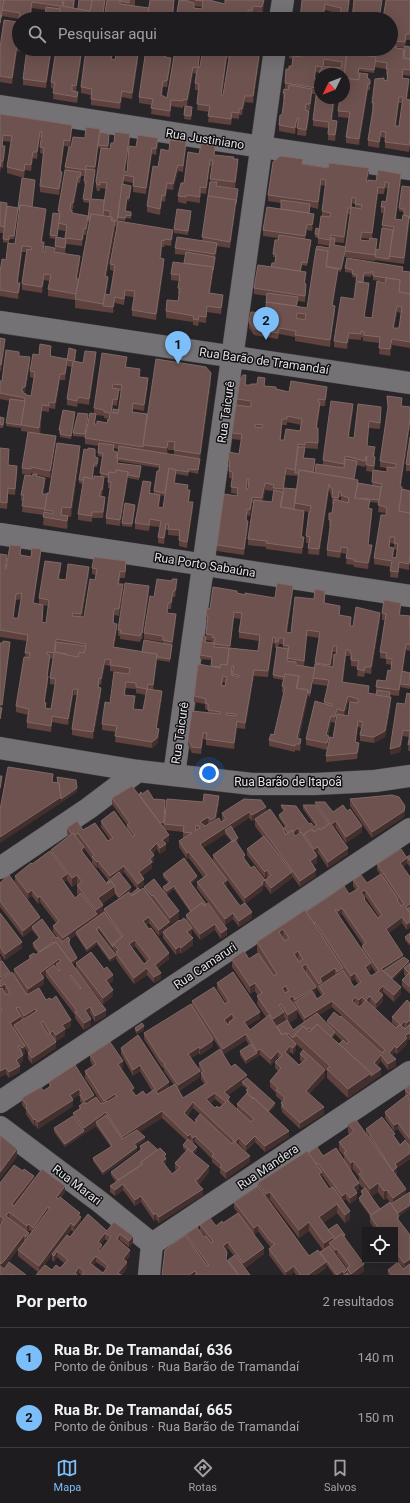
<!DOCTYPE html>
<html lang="pt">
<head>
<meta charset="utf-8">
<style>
  :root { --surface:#1e1c1f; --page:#2b292c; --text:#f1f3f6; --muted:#a1a1a4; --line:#3c3a3d; --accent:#7cbef9 }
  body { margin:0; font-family:Roboto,sans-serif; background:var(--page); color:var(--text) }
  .controls { position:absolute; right:12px; bottom:12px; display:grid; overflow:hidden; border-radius:0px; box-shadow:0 4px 16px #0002 }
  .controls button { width:36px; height:36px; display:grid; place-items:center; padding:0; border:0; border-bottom:1px solid var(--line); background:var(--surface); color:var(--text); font:20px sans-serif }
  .compass { position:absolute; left:314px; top:68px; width:36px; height:36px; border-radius:50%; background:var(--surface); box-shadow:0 4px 16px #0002; rotate:227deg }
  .you { position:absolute; left:209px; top:773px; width:14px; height:14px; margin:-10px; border:3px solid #fff; border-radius:50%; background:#1a73e8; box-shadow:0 0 0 6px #1a73e833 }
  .badge { display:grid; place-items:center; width:26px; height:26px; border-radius:50%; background:var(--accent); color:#111; font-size:13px; font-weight:700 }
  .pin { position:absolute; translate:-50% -33px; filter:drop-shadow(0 1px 2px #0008) }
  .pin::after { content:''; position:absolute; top:21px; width:14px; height:12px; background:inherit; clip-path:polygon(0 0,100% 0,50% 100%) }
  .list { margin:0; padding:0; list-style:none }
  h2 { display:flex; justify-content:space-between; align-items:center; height:52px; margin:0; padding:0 16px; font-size:17px }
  h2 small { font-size:13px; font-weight:400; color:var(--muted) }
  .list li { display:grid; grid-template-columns:26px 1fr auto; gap:12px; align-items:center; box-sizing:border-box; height:60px; padding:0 16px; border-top:1px solid var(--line) }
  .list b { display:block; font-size:15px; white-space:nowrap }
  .list p { margin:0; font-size:13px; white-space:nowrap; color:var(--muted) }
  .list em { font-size:13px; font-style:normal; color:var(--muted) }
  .icon { flex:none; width:22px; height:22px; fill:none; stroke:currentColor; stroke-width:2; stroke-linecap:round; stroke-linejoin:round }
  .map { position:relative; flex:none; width:410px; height:1275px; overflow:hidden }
  .search { position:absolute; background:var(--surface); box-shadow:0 4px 16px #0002; left:12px; right:12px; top:12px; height:44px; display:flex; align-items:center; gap:10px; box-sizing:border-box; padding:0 14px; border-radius:22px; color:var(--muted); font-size:15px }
  .sheet { height:172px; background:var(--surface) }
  nav { display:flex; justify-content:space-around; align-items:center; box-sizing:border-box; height:56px; border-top:1px solid var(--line); background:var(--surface); font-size:11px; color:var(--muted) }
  nav a { display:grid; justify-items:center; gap:2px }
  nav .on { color:var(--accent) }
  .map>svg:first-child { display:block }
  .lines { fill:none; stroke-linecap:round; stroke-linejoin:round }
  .minor-casing { stroke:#444144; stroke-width:23 }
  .minor { stroke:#757276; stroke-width:22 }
  .wall { fill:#5f413d; fill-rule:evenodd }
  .shaded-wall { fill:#432f2d }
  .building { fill:#6d524f; stroke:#806966; fill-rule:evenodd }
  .labels { text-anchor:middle; stroke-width:3; stroke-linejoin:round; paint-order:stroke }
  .street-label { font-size:12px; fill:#e4e2e4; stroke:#100f11 }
</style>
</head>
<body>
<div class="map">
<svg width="410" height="1275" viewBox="0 0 410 1275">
  <rect width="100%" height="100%" fill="#282529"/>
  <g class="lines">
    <defs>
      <g id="minor">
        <path d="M280 19 283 0"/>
        <path d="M0 106 261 147 410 169"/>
        <path d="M0 322 410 383"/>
        <path d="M0 534 410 596"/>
        <path d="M0 748 138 771 252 784H315L375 781 410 776"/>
        <path d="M174 775 275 49"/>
        <path d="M0 868 89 808 138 771"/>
        <path d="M0 1102 410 829"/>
        <path d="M0 1127 100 1202 152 1244"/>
        <path d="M149 1275 152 1244 410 1072"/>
      </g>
    </defs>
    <!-- minor casing -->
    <use href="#minor" class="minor-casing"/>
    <!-- minor -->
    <use href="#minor" class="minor"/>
  </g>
  <!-- wall -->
  <g class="wall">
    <path d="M0 0H75L74 8 105 13 107 0H135V6H129L149 8 174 6 173 19H45L46 10 32 8 31 15 36 19H19V49H51V54L46 88 23 85V79L26 54H25V52L17 51 12 84 0 82V47L18 22 19 19 2 16Z"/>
    <path d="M179 0H210L209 1 225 4 264 0 263 12 266 13V19H176ZM194 6 202 7V9L194 8Z"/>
    <path d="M302 0H350L347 19H340V14L325 10Z"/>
    <path d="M410 0V40H406L405 46 410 47V76L403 75V78L409 85 407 99 410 100V146L409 152 385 148V138L381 137 379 148 368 146V140L373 109H372V103L384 80 387 81V75H386V69L375 67 374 73 359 71V73L368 78 370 86V90H368L359 145 346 143V137L349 118 338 117V111L340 101 335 100 332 120 337 127 335 141 328 140V128L313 126V120L316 94H312L310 110H306L309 117 306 136 297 135 298 124H297L295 134 279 131V125L282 115 284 100H283V93L288 90 285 89V83L289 69 292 66 293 59 289 58V49H348V53L362 55V52L391 49V35V43H393V29H391V19ZM396 47 405 48 404 49 396 48ZM297 54H303L302 57 297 56ZM324 65 341 68 324 66ZM316 72 320 73 319 79 315 78ZM320 74 344 98H320ZM399 103H402L399 126H396Z"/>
    <path d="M54 49H81V61L76 92 78 98 77 103 53 99 54 89 51 88V82L55 56H54Z"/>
    <path d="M84 49H113L112 60H115L117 49H140L139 53H137V54L138 60 132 99 122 97 120 109 91 105V95L81 93V87L86 53H84Z"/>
    <path d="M172 49H178V50L185 51V49H201L198 68 200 66 203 49H261L253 103 245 102 242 115H239V119L232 118 231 125 208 122 209 112 197 110 199 90H195V83L197 74 193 73 187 106 192 110 191 120 184 119 185 106H183V108L171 106 170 117 151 114 152 105 139 103V97L166 54V57L171 64 167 87H163L162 96 167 98 175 51 172 50ZM227 58 229 59 223 95H222Z"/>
    <path d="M0 117 72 131 70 147 64 146 60 171 62 178 59 195 40 192V186L43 154 40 153 41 138H40L37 159 33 158 31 171 25 170 24 178 7 173V167L11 142 3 141V146L5 152 3 168 1 167 0 173Z"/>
    <path d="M100 132 109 137 108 148 110 149 114 143 130 140 125 172H127L136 147 158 144 156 155 152 154 146 194 133 192V183L124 181 123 184 131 189 129 201 127 200 126 211 131 215V219L126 218 125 221 118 220 117 227 115 226V230L106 277 108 285 106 294 110 295 114 271 110 270V264L118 221 173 236 171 246 165 245 164 247H162L161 259 164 265 156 320 132 316V310L134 297 125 296 124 305 115 303 113 313 75 308V300L48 296V289L50 281 44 280 42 293 23 290 22 289V283L27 252H22L18 283 20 289 18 299 0 296V272L6 260 8 243 3 242V233H0V202L7 206 18 208 35 183 32 207 46 215 42 242 44 248 43 252 55 253 80 262 77 279H79L90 223 88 222 86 235H84L82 246 66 244 65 254 55 252V246L56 239 50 238V235L58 214 65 167 71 147 85 138ZM98 147V148H101L96 181V188L97 191H100V188L106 189 104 200 91 199ZM81 176H85L84 184H86L83 202 90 203 88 219 72 214 71 210V209H73L78 183H80ZM18 211H20L15 244 9 243V239H14ZM58 229V230L66 231 65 238 57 237Z"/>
    <path d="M186 148 183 172 178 171 173 190 167 189 165 202 162 201 160 215 147 212V206L158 167 169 151Z"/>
    <path d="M215 153 214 155 233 159 238 166 235 188 216 186 238 193 230 248 217 246V249L210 293 223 301 221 314 207 312 206 323 199 322 198 326 193 325V322L166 318V311L178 301 179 294H178V288L179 281 171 280V274L184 263 185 255 175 254V248L202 241 212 166H210L206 194 200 193V203L187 201 186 204 178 202V196L184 183 199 154Z"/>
    <path d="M303 164 369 174 367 182 401 180 396 219 402 220 404 216V212L399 211V208L410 187V217L404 264 375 260V261L345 257V254L341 272 338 271 333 305 335 312 330 347 295 341V337L279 334 278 339 254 335 249 328V322L264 313 266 304 267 296 254 294V288L275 263 276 257H273V254L278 238 263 236V230L281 209V203L268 201V195ZM321 185 326 186 322 211V216L319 229 315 234V237L318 238V244L330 246 329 248 307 308 297 306 298 301 305 302 306 290 305 283 306 278 301 271 302 265 307 266 311 243 305 239 307 230 312 231 314 220 309 213 310 207 318 209ZM385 188 388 189 386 202 381 207V213H384L379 250 376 249 377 245 372 238 378 194H384ZM352 203 355 204V208H352ZM348 214H350L346 247 334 245 335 242 344 243ZM362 238 370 239 369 241 361 240Z"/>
    <path d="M191 215 188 235 174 233V229Z"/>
    <path d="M345 268 402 271 410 272V348L392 345 390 356 379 354 380 343 363 341V338L361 337V340L349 339 347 349 334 347V341L354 299 356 282 357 278 352 277 353 273 345 272ZM371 275H373V280L386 282 372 318 364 317 369 289 363 283 364 276 371 277ZM397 312 401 313 399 328H394Z"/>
    <path d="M0 338 5 345 1 371H0Z"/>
    <path d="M51 352V357L67 359 76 356 75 361 83 363 96 359 89 405 78 403 77 407 67 405V399L72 367 67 366V365L65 380H60L55 409 49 408V412L42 411 40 434 56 442 50 478 37 475V476L45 484 43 494H47L49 493 80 455 71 517 68 516V525L67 529 43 525 44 515 22 512 23 501H21V495L34 474 31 473V475L22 474V468L28 432 21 431V428L6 426 10 401 0 399V381H2L19 356 30 364 25 393 26 395 31 396 34 378 30 377V371L39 355Z"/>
    <path d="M127 363 126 367 140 376V377L148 385 144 411 133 409V412L147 414 211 382 198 474 189 472 188 476 176 474 175 483 188 490 190 496 189 502 193 508 187 548 179 546V536L168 535V530H166L164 544 158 543V537L160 527 150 526 149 531 135 529V523L151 488 150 493H154V491L159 468 118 461V463L141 470 139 480 128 478 120 526 106 524V518L110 488H108V478L100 477 103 457 98 456 99 446 85 444V438L94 413V408ZM119 391H121L119 410 113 413 112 412 113 405 117 406ZM96 415 104 416V418L109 419 107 423 95 424ZM114 448 119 449 117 458H116L117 455 113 451ZM168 450H174V455L167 454ZM160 495 165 496 163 508H159Z"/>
    <path d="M246 381V385H250L265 384 264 386 276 389 289 392 327 393 325 406H320L317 428H318V449L305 448 304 458 315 463 314 472 315 473 323 465V460L353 410 349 437 354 438 358 404 381 414 380 429 369 428 367 446 375 453 374 457 375 463 374 470 387 472V468L380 467V461L388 409 387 396 402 406 410 407V425L401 486 402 490 410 491 409 570 399 568 398 578 390 577 391 567 374 564V558L386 513 378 512 379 503 370 502 369 508 372 515 368 545 372 551 368 569 354 567V565L346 564 347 554 341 553 340 558 327 556V550L330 526H329V520L332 513 333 504H332V495H331L329 490 319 555 308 554 309 543H306V536L309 512 304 511V517L302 537 304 543 302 554 266 549V547L248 545V539L254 503H252L250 516 247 515V521L248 527 244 555 217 551V545L237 496V494L231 493 232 478H229V467H228V460L239 454 241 440 232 439V433L237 405V399ZM287 422 301 425 300 431 284 440H281L282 425H287ZM366 462H367L366 471 373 472 372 485 358 483 354 479 356 465 365 467ZM286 475 298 476 296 489 284 488ZM247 485H248V488L246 489ZM265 490 273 491 272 502 263 501ZM339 497H341V501L339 500ZM390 543 394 544V549L397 550 396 558 393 557 394 554 390 547Z"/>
    <path d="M75 415 71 439 60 437V433H59V430Z"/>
    <path d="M0 417 4 421 3 428H0Z"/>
    <path d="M88 418 85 437 73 436V433Z"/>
    <path d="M410 437V471H406V464Z"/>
    <path d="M0 448 9 455 8 465 17 472 15 495 8 494 7 509 0 508Z"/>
    <path d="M95 457 98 461 97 467H94L93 479 104 484 102 496H100L105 503 103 518H92V522L78 520V514L83 484 79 483V480Z"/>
    <path d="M135 508 132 527 122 526V523Z"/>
    <path d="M21 552V555L31 557 41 555 33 603 39 604V598L61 569 59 579 66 580 89 573 82 617H84L95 580 96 575 92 574V568L126 567 125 578H120L119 584 123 590 119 616 114 615V623L117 630 114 647 142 652 163 643V642L144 639V633L154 597 177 586 175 597H173L171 609H168L167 613 176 620 170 662 157 660 153 690 162 697 157 728 159 735 157 744 152 748 115 742 116 732 102 730V724L110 703 129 674 110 671V666L105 665 101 685 99 684V688L101 694 93 739 72 735V729L77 695H74L73 696 68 725 52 722 51 732 27 728V722L28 715 16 712V706L25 657 27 641 0 637V554L7 561 6 569ZM21 599 18 618H13L16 600ZM43 605 48 606 46 623 42 622ZM50 658 53 659 50 678V684L55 685 51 709 46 708 45 702 48 682 47 676ZM126 688 136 689V693L146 695 143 710 134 709 135 702 125 695Z"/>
    <path d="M149 592 142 639H141L140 642 120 639V636H118V630Z"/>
    <path d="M293 592 287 632 291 633 314 599 325 597V604L340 612V615L351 623V626H353L380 619 371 674 365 673 364 677 357 676 358 667 351 666V660L350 659V656H346L343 682 369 692V694L376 695V687L386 681 391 671 392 665 386 664V659L380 658V652L385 620H382V613L401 609 400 615 410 616V651L406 650 403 671 410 673V689L400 687V686L399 696 390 695 389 697 391 704 385 737 374 743 360 741V735L362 728 358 727 356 742 359 749 357 759 326 762V756L333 738 337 715 335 723 331 722 328 735 329 742 327 750 306 745V739L324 704 328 686 313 684V679L310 697 308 696 299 738 301 745 300 751 295 750V752L269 746V740L274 735 284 693 282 692V686L283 680 273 678 277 648H275V644L273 643 268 677 254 676 245 729 237 728 234 749 206 745V740L203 739 201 754 192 753 188 745V739L208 712V710L205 709V704L194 702V696L211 666 212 660 200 659V655L206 637 207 622H206V616L210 609 237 593 275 598ZM234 618 241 619 239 632V638L259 641 258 651 230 648ZM307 636 319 638 315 668 304 666ZM206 640 212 641V642H206ZM279 644H283V648L278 647ZM333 652H336L333 667 331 666ZM223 682 226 683 225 686 222 685ZM348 702 350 703 348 716 345 715Z"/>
    <path d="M410 693V751H408L409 737 403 736 400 752 390 755 405 704Z"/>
    <path d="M139 794 165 818 203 802H219L216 820 221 822 223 821 222 819V813L266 812 284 829V828L285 827 279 818V815L284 811 281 808V805L309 824 314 827 315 826 303 809V805H315V802L333 812 362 832 346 843 336 828H334L348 854 328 868 318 853 316 854 317 863 313 865 316 876 300 887 292 876V878L271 894 265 886 263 887V890L245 904 252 918 239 927 233 919 225 925 197 888V882L204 878 189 858 187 859 179 847V841L183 838V832L165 830 169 841 165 844 166 850 160 854 157 849 152 854 154 862 152 863V868L142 876 144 885 139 889 140 890H144V887L179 918 170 924 169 923V927L180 921 186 920V915L190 912 174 889 167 895 163 890V887L168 883 163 877V874L197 879 191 884 227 935 221 939 215 930 200 940 192 929V934L191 935 193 945 181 954 180 952 176 955 163 938V933L159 936 149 923 146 925 169 959 157 968 161 979 154 983 147 975 134 984 120 965 116 959V953L99 930 98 931 116 958 110 962 97 944 87 952 76 935 70 939V944L69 945 77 961 72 965 106 1016 95 1022 90 1013 87 1015 91 1026 84 1030 75 1018V1015L46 977V975L43 977 44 984 35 990 46 1000 71 1026 65 1030V1036L56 1041V1048L32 1064 28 1059V1053L25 1047V1053L23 1054V1061L19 1064 20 1072 9 1078 6 1074 0 1077V955L2 961 10 974 27 995 14 975V969L29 959V956L35 955 38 953 33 947V943L39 939 32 930 23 937 0 907V883L40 920 56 938 57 937 53 932V926L56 923 40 902 38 904 32 896 28 899 15 882V876L32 864 51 853V850L69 836 67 834V828L83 830 108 841 110 840 101 827V821L127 829V825L112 804V798L139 795ZM249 818 252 821 255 820V826L263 837 247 849V855L265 878 267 876 268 878 265 880 251 868 245 861 236 843 238 841 232 829ZM208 823 209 824 205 826 204 825ZM298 832 299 834 295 836 294 834ZM225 834 231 841 213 855V860L203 848ZM84 848 92 859V863L97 868 98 867 109 881 107 882V884L84 854ZM124 872 137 889 131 894 128 893 131 890 121 874ZM67 880 72 887 77 883 78 885H77V894L78 895 75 898 64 882ZM227 880 244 903 240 906 226 887 227 886ZM115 894 119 899 104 909 103 913 102 904ZM135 946 147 962 144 964 132 948Z"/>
    <path d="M350 799 405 812 404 817 372 838 350 806Z"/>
    <path d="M410 855V867L407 863 403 867 410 877 407 930 402 923 389 933 403 958 409 964 410 963V994L402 986V980L406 976 404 975V968L393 980 401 994 394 1002 383 992 382 994 383 1001 376 1009 370 1003H369L396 1028H397L392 1023V1017L410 1003V1040L409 1039 407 1041V1044L397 1054 395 1052 392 1056 396 1066 388 1070 381 1061 377 1066 381 1075 348 1098 327 1078V1071L320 1065 325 1077 309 1094 324 1114 300 1129 282 1112V1110L281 1109V1103L282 1101 276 1096V1093L270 1087V1081L278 1071 275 1068V1062L279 1058 278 1057 271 1065 260 1055 246 1064 240 1055V1051L249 1045 246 1040 223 1055 231 1067 247 1078 275 1106 269 1112 289 1137 265 1152 255 1142 246 1151 239 1144 238 1145 250 1162 226 1179 220 1173V1169L212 1162V1159L195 1142 193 1144 190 1141 197 1151 193 1154 209 1172 199 1185 203 1195 159 1223 156 1219 154 1221 141 1202 135 1206 123 1190 115 1196 110 1192V1186L116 1182 111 1175V1172L140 1150V1146L158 1150 166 1154V1165H165L172 1174 176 1170 175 1169V1163L186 1151 183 1148V1145L187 1141 162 1118 139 1132 145 1140 136 1146 137 1150 103 1175 93 1161V1158L111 1147 96 1126 65 1147 54 1132V1128L73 1116V1113L79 1109V1106L82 1104 80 1101V1097L79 1095 73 1099V1106L38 1129 35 1125 34 1126 26 1114V1110L22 1105V1098L43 1091 49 1088V1082L75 1065 94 1098 101 1104H102L85 1078V1071L93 1066 90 1061V1055L123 1067 121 1068 136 1096 146 1095 152 1091 140 1071 133 1076 121 1054V1048L169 1087 174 1085 164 1071V1069L161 1066 144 1039V1033L192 1007V1001L225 1004 226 1003 217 989V983L260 1018 247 1026 250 1030 266 1017 257 1004 258 996 255 991 250 994 232 967V959H249L258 953 257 951V942L306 912 349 894 356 890 353 886V880L367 883 380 874 377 870V864L407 857ZM364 896H365L379 917 378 918 365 901ZM342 914 363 945 362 946V950L339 916ZM371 966 376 973 371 976 368 971 371 969ZM343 970 351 982 355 979 358 984 354 987ZM316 987 322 996 317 999 315 996ZM355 1003 359 1006 362 1003 363 1004 359 1007ZM332 1007 382 1053 327 1021V1024L319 1015ZM297 1011 304 1022 293 1030 288 1023 297 1018ZM199 1017 220 1049 199 1063V1069L201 1073V1079L204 1084 183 1098 179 1091 200 1077 191 1058 199 1053 200 1055 212 1047 213 1045ZM284 1017 286 1021 277 1026V1028L276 1026 284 1020ZM335 1034 342 1041 339 1044 332 1038ZM296 1044 303 1050 300 1054V1060L302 1062 299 1065 288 1054 290 1052 293 1054 296 1050ZM242 1085 247 1089 246 1090 247 1094 237 1104V1109L230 1102 228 1095ZM215 1099 222 1105 219 1108H215L210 1103ZM193 1108 200 1114 195 1120V1123L187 1116Z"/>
    <path d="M0 913 22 948 5 960 0 953Z"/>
    <path d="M410 933V945H409L405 940V937Z"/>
    <path d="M76 963 113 981 109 984 113 996 103 1004 76 969Z"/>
    <path d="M135 1028 144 1030 137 1034 135 1031Z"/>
    <path d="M410 1086V1159L397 1168V1173L396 1175 399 1221 410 1275H388V1270L403 1269 404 1268 395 1257V1230H375L370 1222V1216L359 1201V1198L362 1195 361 1191 364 1189 359 1184V1189L356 1191 357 1199 350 1204 346 1199 343 1201 350 1219 345 1223 337 1213 323 1223 328 1230 345 1238 364 1271 358 1275H343V1274L342 1275H334L326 1264V1268L316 1275H296L294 1272 291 1274 292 1275H284L269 1255V1249L271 1248 258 1231 254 1235 264 1254 245 1268 250 1275H162L186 1236V1234L204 1237 205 1236 200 1231V1225L216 1226 223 1223 238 1213 234 1208V1202L258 1186V1183L308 1153 344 1159V1156L339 1150V1142L350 1134 348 1133V1124L366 1135V1129L395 1137 400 1145H408V1143L398 1129 394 1131 385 1118V1112L406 1096 405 1095V1089ZM353 1169 359 1177V1182L351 1171ZM322 1175 331 1188 329 1189 322 1179ZM378 1192 384 1200 387 1198 391 1204 380 1209 371 1196ZM269 1200H270L299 1238 309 1231 323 1250 320 1252 309 1256ZM228 1248 234 1256 228 1260V1262L226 1259V1250ZM337 1255 347 1268V1273L336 1256Z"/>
    <path d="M34 1180 65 1192 61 1198 80 1217 81 1223 107 1231 114 1222 133 1242 129 1247 120 1240V1241L130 1256 126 1261 127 1268 122 1275H81L79 1273 78 1275H36L38 1272 18 1256V1250L24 1242 3 1268 26 1275H0V1225L1 1223 0 1222V1183ZM29 1230 32 1232 29 1236 27 1232ZM71 1230 74 1232 70 1237H66ZM105 1239 108 1241 102 1248 101 1244ZM52 1255V1260L54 1262 57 1257 64 1263 60 1268 52 1270 41 1269ZM96 1262 106 1269 103 1273 93 1266Z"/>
  </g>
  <!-- shaded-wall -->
  <g class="shaded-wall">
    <path d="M105 0H106L103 19V13Z"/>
    <path d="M264 0V2L262 13V7Z"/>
    <path d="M349 0H350L347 19V16Z"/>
    <path d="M382 0 380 19H379Z"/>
    <path d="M32 2V8L30 19V15Z"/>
    <path d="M325 4V10L324 19H323Z"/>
    <path d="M2 13V16L0 29V23Z"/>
    <path d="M17 45V51L12 84V78Z"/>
    <path d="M51 49V54L46 88V82Z"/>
    <path d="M113 49 111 66V59Z"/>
    <path d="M200 49H201L198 74V68Z"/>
    <path d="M260 49H261L253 103V96Z"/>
    <path d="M227 52V58L221 101V95Z"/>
    <path d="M138 54V60L132 99V93Z"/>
    <path d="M81 55V61L76 92V86Z"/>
    <path d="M171 58V64L167 87V81Z"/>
    <path d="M193 67V73L187 106V100Z"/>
    <path d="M409 79V85L406 105V99Z"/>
    <path d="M163 81V87L161 102V95Z"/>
    <path d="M368 84V90L359 145V139Z"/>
    <path d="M312 89V95L310 110V104Z"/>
    <path d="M122 91V97L120 109V103Z"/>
    <path d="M245 96V102L242 115V109Z"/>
    <path d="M399 97V103L395 132V126Z"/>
    <path d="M334 98H335V100L331 126V120Z"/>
    <path d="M171 100V106L170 117V111Z"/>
    <path d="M309 111V117L306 136V130Z"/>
    <path d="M297 118V124L295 134V128Z"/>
    <path d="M337 121V127L335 141V135Z"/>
    <path d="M72 125V131L70 147V141Z"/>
    <path d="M100 129V136L91 202 95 167Z"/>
    <path d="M381 131V137L379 148V142Z"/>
    <path d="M40 132V138L37 159V152Z"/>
    <path d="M130 134V140L124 175V171Z"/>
    <path d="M158 138V144L156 155V149Z"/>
    <path d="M64 140V146L60 178V171Z"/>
    <path d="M186 142V148L183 172V166Z"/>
    <path d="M5 146V152L3 168V161Z"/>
    <path d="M152 148V154L146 194V188Z"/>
    <path d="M33 152V158L31 171V165Z"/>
    <path d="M238 159V166L235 188V182Z"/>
    <path d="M210 160V166L206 194V188Z"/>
    <path d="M178 165V171L173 190V184Z"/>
    <path d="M369 168V174L366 187V181Z"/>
    <path d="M62 172V178L59 195V189Z"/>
    <path d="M401 174V180L395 225V219Z"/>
    <path d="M124 175V181L118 217 117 227V221Z"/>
    <path d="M78 177V183L73 209V203Z"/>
    <path d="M321 179V185L318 209V202Z"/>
    <path d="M167 183V189L165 202V196Z"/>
    <path d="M378 187V194L372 239V233Z"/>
    <path d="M162 195V201L160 215V209Z"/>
    <path d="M236 200V206L230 248V242Z"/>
    <path d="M18 208V211L14 239V236Z"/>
    <path d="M348 208V214L344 243V237Z"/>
    <path d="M46 209V215L41 248V242Z"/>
    <path d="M314 214V220L312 231V225Z"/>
    <path d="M410 214V217L404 264V258Z"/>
    <path d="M88 216V222L86 235V229Z"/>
    <path d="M115 221V230L105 285V276Z"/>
    <path d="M307 224V230L305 242V236Z"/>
    <path d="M84 228V235L82 246V240Z"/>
    <path d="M173 230V236L171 246V240Z"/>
    <path d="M66 239V245L65 254V248Z"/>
    <path d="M162 240V247L160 265V258Z"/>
    <path d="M311 240V243L307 266V263Z"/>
    <path d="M217 243V249L213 274V270Z"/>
    <path d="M22 246V252L17 289V283Z"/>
    <path d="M345 251V254L341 272V269Z"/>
    <path d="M80 256V262L76 285V279Z"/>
    <path d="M164 259V265L156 320V314Z"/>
    <path d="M213 267V274L209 299V293Z"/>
    <path d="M338 269V275L332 311V305Z"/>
    <path d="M44 274V280L42 293V287Z"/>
    <path d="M108 277V285L104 306H103Z"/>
    <path d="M20 283V289L18 299V293Z"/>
    <path d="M369 283V289L364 323V317Z"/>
    <path d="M306 284V290L305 302V296Z"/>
    <path d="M223 295V301L221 314V308Z"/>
    <path d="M115 297V303L113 313V307Z"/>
    <path d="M207 306V312L206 323V317Z"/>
    <path d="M335 306V312L330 347V340Z"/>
    <path d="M397 306V312L393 334V328Z"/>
    <path d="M349 333V339L347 349V343Z"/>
    <path d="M5 339V345L1 371V365Z"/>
    <path d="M392 339V345L390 356V349Z"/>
    <path d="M96 352V359L89 405V399Z"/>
    <path d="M30 357V364L25 393 22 394V391Z"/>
    <path d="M67 359V365L65 380V374Z"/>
    <path d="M211 373V382L198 474 200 454Z"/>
    <path d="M60 374V380L55 409V403Z"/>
    <path d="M148 378V385L144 411V405Z"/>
    <path d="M327 387V393L325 406V400Z"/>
    <path d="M119 389V395L117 406V400Z"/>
    <path d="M320 402V408L316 434V428Z"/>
    <path d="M353 404V410L348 443V437Z"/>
    <path d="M42 405V411L39 434V428Z"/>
    <path d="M381 407V414L380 429V423Z"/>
    <path d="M75 412V415L71 439V436Z"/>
    <path d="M410 419V425L400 492V486Z"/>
    <path d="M56 436V442L50 478V471Z"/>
    <path d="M168 441V450L167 457V448Z"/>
    <path d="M80 446V455L71 517V508Z"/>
    <path d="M375 457V463L374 472V466Z"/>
    <path d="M17 466V472L15 495V489Z"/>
    <path d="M286 468V475L283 495V489Z"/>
    <path d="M176 470V476L174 489V483Z"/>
    <path d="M128 472V478L120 526V520Z"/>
    <path d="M104 477V484L102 496V490Z"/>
    <path d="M45 478V484L42 500V494Z"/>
    <path d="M265 483V490L262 504V498Z"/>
    <path d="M329 484V490L319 555V549Z"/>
    <path d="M8 488V494L7 509V503Z"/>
    <path d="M160 495V501L158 514V507Z"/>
    <path d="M105 497V503L103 518V512Z"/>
    <path d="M252 497V503L250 516V510Z"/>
    <path d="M193 502V508L187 548V542Z"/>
    <path d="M372 509V515L368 551V545Z"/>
    <path d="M304 511V517L301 543V537Z"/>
    <path d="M68 516V525L67 529V521Z"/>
    <path d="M248 521V527L244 555V549Z"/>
    <path d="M166 524V530L164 544V538Z"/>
    <path d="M304 537V543L302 554V548Z"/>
    <path d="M372 545V551L368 569V563Z"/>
    <path d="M41 549V555L33 609V603Z"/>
    <path d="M7 555V561L5 575V569Z"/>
    <path d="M410 555V561L409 570V564Z"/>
    <path d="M126 561V567L125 578V572Z"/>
    <path d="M399 562V568L398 578V572Z"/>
    <path d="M61 563V569L58 585V579Z"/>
    <path d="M89 567V573L81 620V614Z"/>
    <path d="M177 579V586L175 597V591Z"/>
    <path d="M123 584V590L119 616V609Z"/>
    <path d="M149 586V592L142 639V633Z"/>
    <path d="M293 586V592L286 638V632Z"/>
    <path d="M173 591V597L171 609V603Z"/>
    <path d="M16 594V600L13 624V618Z"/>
    <path d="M401 603V609L399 621V615Z"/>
    <path d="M234 612V618L227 671 230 646Z"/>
    <path d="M380 613V619L371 674V667Z"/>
    <path d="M176 614V620L172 648V642Z"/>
    <path d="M117 624V630L113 653V647Z"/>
    <path d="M307 630V636L304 667V661Z"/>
    <path d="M273 637V643L268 677V671Z"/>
    <path d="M10 642V648L2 711V705Z"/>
    <path d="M406 644V650L399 696V690Z"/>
    <path d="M333 646V652L330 672V665Z"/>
    <path d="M346 650V656L342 688V682Z"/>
    <path d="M157 654V660L153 691V685Z"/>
    <path d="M50 655V661L47 682V676Z"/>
    <path d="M105 659V665L101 685V679Z"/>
    <path d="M254 670V676L245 729V723Z"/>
    <path d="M48 676V682L44 708V702Z"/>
    <path d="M126 682V688L124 701V695Z"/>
    <path d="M101 688V694L93 739V732Z"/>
    <path d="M74 689V695L73 696 68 725V719L73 690Z"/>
    <path d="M308 690V696L297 744V738Z"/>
    <path d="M162 691V697L156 734V728Z"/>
    <path d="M135 696V702L133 715V709Z"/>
    <path d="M348 696V702L344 717V711Z"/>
    <path d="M391 697V704L385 737 374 743V737Z"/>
    <path d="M337 709V715L335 723V717Z"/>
    <path d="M52 716V722L51 732V726Z"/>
    <path d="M331 716V722L326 741V735Z"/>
    <path d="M237 721V728L234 749V743Z"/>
    <path d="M358 721V727L355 748V742Z"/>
    <path d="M159 729V735L157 744 152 748V742Z"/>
    <path d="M403 730V736L400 752 390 755V749Z"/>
    <path d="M203 733V739L201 754V748Z"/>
    <path d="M329 736V742L327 750V743Z"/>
    <path d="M301 739V745L300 751V744Z"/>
    <path d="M359 743V749L357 759V753Z"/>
    <path d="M2 776V782L0 794V788Z"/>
    <path d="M77 788V792L61 803V799Z"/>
    <path d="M219 796V802L215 824 211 826V820Z"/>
    <path d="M61 797V803L0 843V837Z"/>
    <path d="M405 806V812L404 817 372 838V832Z"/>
    <path d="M266 807V813L252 821V815Z"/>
    <path d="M249 812V818L227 833 225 830V834L200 850V844Z"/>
    <path d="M208 817V823L200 828V822Z"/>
    <path d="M336 821V828L331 831V824Z"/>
    <path d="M164 822V825L160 826V823Z"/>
    <path d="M362 826V832L346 843V837Z"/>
    <path d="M298 828V832L288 838V835Z"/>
    <path d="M169 835V841L162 846V840Z"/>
    <path d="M238 838V841L234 845V842Z"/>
    <path d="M157 843V849L150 856V850Z"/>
    <path d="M166 844V850L160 854V848Z"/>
    <path d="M84 847V855L81 850Z"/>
    <path d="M318 847V853L314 855V849Z"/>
    <path d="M348 848V854L328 868V862Z"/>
    <path d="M189 852V858L187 859V853Z"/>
    <path d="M154 855V862L152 863V868L139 878V872L150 859Z"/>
    <path d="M245 855V861L243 857Z"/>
    <path d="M317 856V863L310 867V861Z"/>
    <path d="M407 858V864L400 869V863Z"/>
    <path d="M98 861V867L97 868V862Z"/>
    <path d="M124 866V872L110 883V876Z"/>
    <path d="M267 870V876L265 878V872Z"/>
    <path d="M316 870V876L300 887V881Z"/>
    <path d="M292 872V878L271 894V888Z"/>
    <path d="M67 874V880L61 884V878Z"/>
    <path d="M77 875V883L72 887V878Z"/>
    <path d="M197 876V879L190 885V882Z"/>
    <path d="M144 879V885L138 890V884Z"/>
    <path d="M227 880V886L223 889V883Z"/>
    <path d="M265 880V886L263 887V890L245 904V898L262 882Z"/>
    <path d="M115 886V894L98 907V898Z"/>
    <path d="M174 886V889L167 895V891Z"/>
    <path d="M131 887V890L119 900V897Z"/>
    <path d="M32 890V896L28 899V893Z"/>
    <path d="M365 890V896L361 898V892Z"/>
    <path d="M40 896V902L38 904V898Z"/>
    <path d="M410 904V911L408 912 406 907Z"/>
    <path d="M103 905V914L76 932V935L63 944V938L96 915V910Z"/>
    <path d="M342 908V914L338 917V911Z"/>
    <path d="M179 911V918L170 924V918Z"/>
    <path d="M252 912V918L239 927V921Z"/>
    <path d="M233 913V919L225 925V919Z"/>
    <path d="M40 917V923L32 927V930L23 937V931Z"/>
    <path d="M149 917V923L143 927V921Z"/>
    <path d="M402 917V923L386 935V929Z"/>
    <path d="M169 922V928L163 932V933L159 936V930Z"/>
    <path d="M410 922V928L407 930V924Z"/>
    <path d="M215 924V930L200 940V934Z"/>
    <path d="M192 928V934L187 938V932Z"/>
    <path d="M227 929V935L221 939V933Z"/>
    <path d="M283 929V938L279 932Z"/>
    <path d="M193 938V945L181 954V948Z"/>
    <path d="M135 940V946L129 950V944Z"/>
    <path d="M97 941V944L87 952V949Z"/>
    <path d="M22 942V948L5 960V954Z"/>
    <path d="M180 946V952L176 955V949Z"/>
    <path d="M298 951V960L294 954Z"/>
    <path d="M169 953V959L155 971V965Z"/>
    <path d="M116 955V958L110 962V959Z"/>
    <path d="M403 955V961L381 975V969Z"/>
    <path d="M77 958V961L69 967V964Z"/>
    <path d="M59 959V965L56 964V968L46 971V975L40 979V973Z"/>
    <path d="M409 961V964L390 983V980Z"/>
    <path d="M371 963V969L365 973V967Z"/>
    <path d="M306 964V973L302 967Z"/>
    <path d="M147 968V975L134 984V978Z"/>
    <path d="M335 968V977L319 986 320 978Z"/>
    <path d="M343 968V976L337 980V972Z"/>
    <path d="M10 972V975L0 982V978Z"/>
    <path d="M161 973V979L154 983V977Z"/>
    <path d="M355 973V979L351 982V976Z"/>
    <path d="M113 975V981L106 986V980Z"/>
    <path d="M44 978V984L28 996V989Z"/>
    <path d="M255 983V991L250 994V986Z"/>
    <path d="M5 984V990L0 993V987Z"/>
    <path d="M286 986V994L282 988Z"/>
    <path d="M383 986V992L378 997V991Z"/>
    <path d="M316 987V996L298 1006 295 1002V1000Z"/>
    <path d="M401 987V994L394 1002V995Z"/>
    <path d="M113 990V996L103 1004V998Z"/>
    <path d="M383 995V1001L376 1009V1003Z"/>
    <path d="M293 996V1005L289 998Z"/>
    <path d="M370 996V1003L366 1006V1000Z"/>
    <path d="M355 997V1003L352 1007V1001Z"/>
    <path d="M362 997V1003L359 1006V1000Z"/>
    <path d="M332 1001V1007L305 1024V1018Z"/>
    <path d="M90 1007V1013L85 1016V1010Z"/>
    <path d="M35 1009V1015L24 1022V1016Z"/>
    <path d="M297 1009V1018L288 1024V1015Z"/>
    <path d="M106 1010V1016L95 1022V1016Z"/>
    <path d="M260 1012V1018L244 1028V1022Z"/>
    <path d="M284 1012V1020L273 1028V1019Z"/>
    <path d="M232 1014V1020L224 1026V1020Z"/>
    <path d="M21 1016V1022L14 1025V1027L10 1029V1023Z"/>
    <path d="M91 1019V1026L84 1030V1023Z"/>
    <path d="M71 1020V1026L65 1030V1036L56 1041V1035L62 1025Z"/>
    <path d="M409 1020V1026L407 1029V1023Z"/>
    <path d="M404 1021V1027L401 1031V1025Z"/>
    <path d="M144 1026V1030L137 1034V1031Z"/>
    <path d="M53 1031V1037L50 1033Z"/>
    <path d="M335 1032V1035L328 1043V1040Z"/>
    <path d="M409 1033V1039L407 1041V1044L397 1054V1048L405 1036Z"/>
    <path d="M246 1034V1040L223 1055V1049Z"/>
    <path d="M213 1039V1045L212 1047 200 1055V1049Z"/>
    <path d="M56 1042V1048L32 1064V1058Z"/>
    <path d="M296 1044V1050L293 1054V1048Z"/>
    <path d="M25 1046V1053L22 1055V1048Z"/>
    <path d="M290 1046V1052L285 1058V1052Z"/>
    <path d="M395 1046V1052L389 1059V1053Z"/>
    <path d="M199 1047V1053L188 1060V1054Z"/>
    <path d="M260 1049V1055L257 1057V1051Z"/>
    <path d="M278 1051V1057L271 1065V1059Z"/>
    <path d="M257 1053V1057L246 1064V1060Z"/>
    <path d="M23 1055V1061L16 1066V1060Z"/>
    <path d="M381 1055V1061L374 1069V1063Z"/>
    <path d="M396 1059V1066L388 1070V1064Z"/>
    <path d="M123 1061V1067L118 1070V1064Z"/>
    <path d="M140 1065V1071L133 1076V1070Z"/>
    <path d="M20 1066V1072L9 1078V1072Z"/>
    <path d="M6 1068V1074L0 1077V1071Z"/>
    <path d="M381 1069V1075L348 1098V1089L371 1073Z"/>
    <path d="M325 1070V1077L306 1097V1091Z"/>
    <path d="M200 1071V1077L178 1091V1085Z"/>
    <path d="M247 1075V1081L242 1082V1085L224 1098V1092Z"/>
    <path d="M169 1082V1088L156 1097V1091Z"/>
    <path d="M134 1088V1094L131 1090Z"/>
    <path d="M79 1089V1095L70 1101V1095Z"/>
    <path d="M215 1093V1099L206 1105V1099Z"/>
    <path d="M115 1094V1100L104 1107V1101Z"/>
    <path d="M94 1095V1101L84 1107V1101Z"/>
    <path d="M73 1100V1106L38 1129V1122Z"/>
    <path d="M193 1102V1108L184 1119V1113Z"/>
    <path d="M275 1103V1106L267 1114V1111Z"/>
    <path d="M324 1107V1114L300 1129V1123Z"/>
    <path d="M162 1111V1118L122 1143V1137Z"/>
    <path d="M106 1112V1119L96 1122V1126L65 1147V1144L84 1131V1128Z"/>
    <path d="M35 1119V1125L34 1126V1120Z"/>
    <path d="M398 1123V1129L394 1131V1125Z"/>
    <path d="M289 1131V1137L265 1152V1146Z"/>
    <path d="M190 1134V1141L188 1143V1136Z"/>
    <path d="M195 1136V1142L193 1144V1138Z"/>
    <path d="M255 1136V1142L246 1151V1145Z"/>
    <path d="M145 1137V1140L134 1147V1144Z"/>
    <path d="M239 1138V1144L235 1148V1142Z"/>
    <path d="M137 1147V1150L103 1175V1172Z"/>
    <path d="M197 1147V1151L192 1156V1152Z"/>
    <path d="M17 1149V1157L0 1180V1172Z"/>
    <path d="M410 1153V1159L397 1168V1173L391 1178V1171L395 1164Z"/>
    <path d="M166 1154V1165L162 1167V1161L164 1156Z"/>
    <path d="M250 1156V1162L226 1179V1172Z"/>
    <path d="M353 1161V1169L351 1171V1163Z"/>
    <path d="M209 1166V1172L198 1186V1179Z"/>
    <path d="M322 1172V1181L319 1174Z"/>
    <path d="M34 1176V1182L12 1210V1204Z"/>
    <path d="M359 1183V1189L353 1193V1187Z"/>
    <path d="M378 1183V1192L370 1198V1189Z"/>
    <path d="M123 1184V1190L115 1196V1190Z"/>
    <path d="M65 1186V1192L56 1204V1198Z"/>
    <path d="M203 1189V1195L159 1223V1217Z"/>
    <path d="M406 1189V1198L393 1207V1198Z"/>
    <path d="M387 1190V1198L384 1200V1191Z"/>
    <path d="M270 1192V1200L266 1203V1194Z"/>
    <path d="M346 1193V1199L342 1202V1196Z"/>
    <path d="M357 1193V1199L350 1204V1198Z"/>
    <path d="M141 1196V1202L135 1206V1200Z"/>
    <path d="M337 1204V1213L319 1226V1217Z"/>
    <path d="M410 1205V1208L397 1218V1214Z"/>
    <path d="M48 1207V1213L33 1234V1228Z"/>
    <path d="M350 1211V1219L345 1223V1215Z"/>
    <path d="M9 1212V1219L6 1216Z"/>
    <path d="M80 1213 81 1223 74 1232V1226L78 1215Z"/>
    <path d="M156 1213V1219L154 1221V1215Z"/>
    <path d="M309 1222V1231L299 1238V1230Z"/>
    <path d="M71 1223V1230L39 1272V1266Z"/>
    <path d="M29 1224V1230L27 1232V1226Z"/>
    <path d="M258 1225V1231L254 1235V1228Z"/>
    <path d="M29 1233V1240L26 1244V1237Z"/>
    <path d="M105 1233V1239L98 1248V1242Z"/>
    <path d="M120 1234V1240L117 1245V1239Z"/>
    <path d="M24 1235V1242L5 1266 1 1270V1264Z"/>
    <path d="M345 1235V1238L329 1243V1249L324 1252V1243L334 1237Z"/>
    <path d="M133 1236V1242L129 1247V1241Z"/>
    <path d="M228 1242V1248L223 1252V1246Z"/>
    <path d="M102 1245V1251L98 1256V1250Z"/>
    <path d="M264 1248V1254L243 1269V1263Z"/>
    <path d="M337 1249V1255L335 1257V1250Z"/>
    <path d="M130 1250V1256L123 1265V1259Z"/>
    <path d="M57 1251V1257L54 1262V1256Z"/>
    <path d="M96 1256V1262L90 1270V1263Z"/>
    <path d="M410 1259V1265L404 1269V1263Z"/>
    <path d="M127 1262V1268L122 1275 118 1273Z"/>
    <path d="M326 1262V1268L316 1275H308Z"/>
    <path d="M364 1264V1271L358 1275H351V1274Z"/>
    <path d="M294 1266V1272L290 1275H286V1272Z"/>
    <path d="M79 1267V1273L78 1275H75V1273Z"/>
    <path d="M347 1270V1273L344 1275V1273Z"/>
    <path d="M195 1271V1275H189Z"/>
    <path d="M343 1271V1274L342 1275H337Z"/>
  </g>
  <!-- building -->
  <g class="building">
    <path d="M0 0H4L1 18V15H0Z"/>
    <path d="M4 0H63L62 6 90 11 92 0H105L103 13 132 17V19H61V18L59 17 60 6 32 2 30 15 36 16 35 19H19V45H17L12 78 0 76V47L4 20 18 22 20 13 2 10Z"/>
    <path d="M64 0H74L73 8 63 6Z"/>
    <path d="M79 0H92L90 11 78 9Z"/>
    <path d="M107 0H120V4L149 8 147 19H132V17L105 13Z"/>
    <path d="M120 0H129V3L120 1Z"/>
    <path d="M150 0H174L172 19H147Z"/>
    <path d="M179 0 189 1V2L194 3V8L202 9 203 1 195 0H209L225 4V0H264L262 7 253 6 252 11 248 10V12L258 13V12L266 13 265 19H176Z"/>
    <path d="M302 0H349L347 16 340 15 341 8 325 4 323 19H300Z"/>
    <path d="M354 0H382L379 19H352Z"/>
    <path d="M386 0H410V34H406L405 42 393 41 394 23H391V19H383Z"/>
    <path d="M46 7 60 9 59 19H45Z"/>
    <path d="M0 15H1L0 23Z"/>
    <path d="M391 43H393L392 46H396V48L404 49 403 58 410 59V70L403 69 402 78 409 79 406 99 410 100V140L409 145 385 142 386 132 381 131 379 142 368 140 374 103H372L375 79 384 78V80L387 81 388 69H386L387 63 375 61 376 54 362 52V49H391ZM399 97H403L399 126H395Z"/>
    <path d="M405 46 410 47V59L404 58Z"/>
    <path d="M27 49H51L46 82 23 79Z"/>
    <path d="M54 49H81L80 54 81 55 76 86 72 85V91L78 92 77 97 53 93 55 83 51 82 56 50H54Z"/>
    <path d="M86 49H113L111 59 115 60 117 49H137L136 54H138L132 93 122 91 120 103 91 99 92 89 81 87Z"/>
    <path d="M146 49H166L165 57 171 58 167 81H163L161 95 167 98 175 50 185 51V49H200L198 68 193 67 187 100 183 99V101L171 100 170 111 151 108 153 99 139 97Z"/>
    <path d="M203 49H260L253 96H245L242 109H239V113L232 112 231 119 208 116 210 106 197 104 199 84 195 83 197 70 200 66ZM227 52 230 53 223 95H221Z"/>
    <path d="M289 49H297L296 53 289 52Z"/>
    <path d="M303 49H340L347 50 344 74H320V98H334L331 120 337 121 335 135 328 134 329 122 313 120 317 88 285 83 286 69H289V66H292L293 56 302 57ZM324 59 342 62 341 68 323 66ZM316 66 322 67 321 70H320L319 79 314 78Z"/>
    <path d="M340 49H348L347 53V50Z"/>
    <path d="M347 53 376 57 374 70 359 68 358 73H360L359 80 344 78Z"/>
    <path d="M360 73 368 74 367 77 370 80V84H368L359 139 346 137 350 112 338 111 340 98H344V78L359 80Z"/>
    <path d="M289 85 312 89 310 104H306L305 110 309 111 306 130 297 128 299 118H297L295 128 279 125 280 115H282L285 93H283L284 89 288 90Z"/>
    <path d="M185 106 192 107 191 116 184 115Z"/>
    <path d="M0 114 72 125 70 141 64 140 60 171 62 172 59 189 40 186 44 148 40 147 42 132H40L37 152H33L31 165 25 164 24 171 7 167 12 136 3 135 2 146H5L3 161H1L0 167Z"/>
    <path d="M86 127 100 129 95 167 86 166V170L65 167 69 147H71L73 137 85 138Z"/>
    <path d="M100 132 109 134 108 146 98 145Z"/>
    <path d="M115 132 130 134 124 171 127 172 129 146 136 147 138 135 158 138 156 149 152 148 146 188 133 186 134 177 124 175 117 221 112 220V217H110V211L103 210 107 183 100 182V185H97L96 181 101 148 110 149 111 143H114Z"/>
    <path d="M170 140 186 142 183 166 178 165 173 184 167 183 165 196 162 195 160 209 147 206 153 166 158 167 161 149 169 151Z"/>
    <path d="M201 144 215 146 214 155 234 157 233 159H238L235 182 210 179 213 160H210L206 188 200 187V197L187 195 186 197 178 196 181 183H184L188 152 199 154Z"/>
    <path d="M280 156 303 159 302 164 328 168 329 163 369 168 366 181 368 182V180L376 181 378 170 401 174 395 219 402 220 403 215 409 216 404 258 389 256 394 227 382 225 385 207H381L382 201 386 202 389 183 385 182 384 188 378 187 372 233 362 232 360 240 369 241 370 238 377 239 375 255 345 251 351 208H348L344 237 331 235 330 240 318 238 321 216 330 217 331 213 322 211 326 180 321 179 318 202 268 195 273 162ZM352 197 356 198 355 204 362 205 361 209 351 207Z"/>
    <path d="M86 169 95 170 91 199 104 200 103 216 91 214 90 219H88L90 200 83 199 86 181H84Z"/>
    <path d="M65 170 81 172 80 177H78L73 203H71L70 210H72V213L88 216 86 229 84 228 82 240 65 238 67 225 58 223 60 212 58 211Z"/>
    <path d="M22 178 35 180 32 207 20 205V208H18Z"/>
    <path d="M210 182H217L216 186 238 189 236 203V200L208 196Z"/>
    <path d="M122 184 131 186 129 198 127 197 125 211 131 212V216L126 215 125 218 118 217Z"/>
    <path d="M402 186 410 187V214L409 219V216H406V215H404V209L399 208Z"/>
    <path d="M208 196 236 200 230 242 202 237Z"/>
    <path d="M281 200 310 204 309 213 281 209Z"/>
    <path d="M0 202 7 203 4 227 0 226Z"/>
    <path d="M20 205 46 209 41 242H44L43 251 45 252V246L55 248 54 252 80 256 76 279H79L76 294 48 289 51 275 44 274 42 287 23 284 22 283 27 249 31 250 32 247 25 246H22L17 283H20L18 293 0 290V272L2 259 6 260 8 243 15 244Z"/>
    <path d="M7 206 18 208 14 236H9V240L3 239Z"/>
    <path d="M267 207 314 214 312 225 307 224 305 236 263 230Z"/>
    <path d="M177 209 191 211 188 231 174 229Z"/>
    <path d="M53 213 60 214 57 236 50 235Z"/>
    <path d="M91 214 112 217 111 221H115L105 276 108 277 103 304 75 299Z"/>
    <path d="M118 221 173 230 171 240 165 239 164 241 162 240 160 258 164 259 156 314 132 310 135 291 125 290 124 299 115 297 113 307 103 306 105 294 110 295 115 265 110 264Z"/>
    <path d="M316 228 319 229 318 235 315 234Z"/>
    <path d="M382 228 393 230 389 259 375 257 376 249 379 250Z"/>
    <path d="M279 235 311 240 307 263 302 262 300 271 271 267 272 263H275L276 254H273L275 240H278Z"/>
    <path d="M56 237 66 239 65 248 55 246Z"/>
    <path d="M177 237 217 243 215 254 175 248Z"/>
    <path d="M331 238H335L334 245 346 247 341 269 326 266 328 251 316 249 317 246 329 248Z"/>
    <path d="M316 249 328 251 326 267 338 269 332 305 335 306 330 340 295 335 296 331 279 328 278 333 254 329 249 322 251 312 264 313 267 302 307 308ZM297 313 306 314 305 320 296 318Z"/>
    <path d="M186 252 215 257 213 270V267L184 263Z"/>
    <path d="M347 258 403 267 402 271 410 272V294L399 292 400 280 373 276V272L371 271V273H364L363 282 356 281 357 275 352 274 353 270 345 268Z"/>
    <path d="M173 262 213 267 209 293 223 295 221 308 207 306 206 317 199 316 198 320 193 319 194 316 166 311 167 300 178 301 180 289 178 288 180 275 171 274Z"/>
    <path d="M258 265 306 272 304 283 306 284 305 296 254 288Z"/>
    <path d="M386 278 400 280 399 292 410 294V342L392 339 390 349 379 348 380 337 363 335 364 332 361 331V334L349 333 347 343 334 341 341 297 354 299 356 282 369 283 364 317 372 318 377 281 385 283ZM397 306 402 307 399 328H393Z"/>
    <path d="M267 293 298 297 296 306 267 302 266 303Z"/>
    <path d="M0 338 5 339 1 365H0Z"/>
    <path d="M40 344 51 346 50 356 67 359 65 374H60L55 403 49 402V406L42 405 39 428 21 425 25 398 0 393V381H2L6 350 19 352V356L30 357 25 387 22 388V391H23V393L26 394V395L31 396 35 372 30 371 33 354 39 355Z"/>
    <path d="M69 348 76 350 74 361 83 363 85 351 96 352 89 399 78 397 77 401 67 399 73 361 67 360Z"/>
    <path d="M102 353 127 357 125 367 140 369 139 377 148 378 144 405 133 403 132 412 147 414 143 447 85 438 90 413 96 414 94 424H97V421L107 423 108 419 109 420 110 413 104 412V410L94 408ZM113 384 122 385 118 413 111 412 113 399 117 400 119 389 112 388Z"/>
    <path d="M156 359 206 367 211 373 200 454 174 450 175 442 168 441 167 448 143 445Z"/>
    <path d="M243 375H246L245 385H250L251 384H257L258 377 265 378 264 386 276 387V389L289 392 291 381 327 387 325 400 318 399V401L320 402 316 428H318V443L305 442V445L298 444 295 470 286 468 283 489 273 488 274 485 265 483 262 498 252 497 250 510 247 509 246 521H248L244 549 217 545 224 494 237 496 238 488 231 487 233 472 229 471 230 461 228 460 229 452 239 454 242 434 232 433 236 405 251 407V401L237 399 240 380ZM287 416 302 419 300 431 286 429 284 440H280L282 419H287ZM255 424 263 425 262 428 255 427ZM247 479H249L248 488 246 490Z"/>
    <path d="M387 396 402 398 401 406 410 407V419L400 486 402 487 399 511 410 513V555L409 564 399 562 398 572 390 571 392 561 374 558 381 515H386L387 510 386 507 378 505 382 484 372 482 373 470 387 472V467L396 468V464L380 461 388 407ZM390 537H395L394 543 398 544 396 558 392 557 394 548 389 547Z"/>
    <path d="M10 399 25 401 21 425 6 423Z"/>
    <path d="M331 401 353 404 348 437 354 438 358 404 381 407 380 423 369 421 367 446 375 447 373 456 375 457 374 466 366 465 367 456H366L365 461 345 456 344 464 323 460Z"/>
    <path d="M113 409 119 410 118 413H113Z"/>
    <path d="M63 410 75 412 71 436 60 434 61 430H59Z"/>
    <path d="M78 413 88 414 85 434 73 433Z"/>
    <path d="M0 417 4 418 3 425 0 424Z"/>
    <path d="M28 432 56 436 50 471 31 467V469L22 468Z"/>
    <path d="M410 437V465L406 464Z"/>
    <path d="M57 443 80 446 71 508 62 507 61 515 68 516 67 521 43 517 44 512 53 514V511L44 510 47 493H49Z"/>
    <path d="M99 443 114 445 113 451 117 452 116 458H118L117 463 141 466 139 477 128 475V472L116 470 115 473 109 472V475L100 473 103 453H98Z"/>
    <path d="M119 446 200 459 198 470 189 469 188 472 176 470 169 468 165 493 154 491 157 471H159L160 465 117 458Z"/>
    <path d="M298 447H305L303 458 315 459 313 472 299 470V473H295Z"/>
    <path d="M0 448 9 449 8 465 17 466 15 489 8 488 7 503 0 502Z"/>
    <path d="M88 448 95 449V457L98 458 97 464H94L92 479 84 477 83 480H79L84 449 88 450Z"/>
    <path d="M345 459 357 461 354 479 315 473 316 464 344 468Z"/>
    <path d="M169 468 176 470 174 483 188 485 187 490H190L188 502H193L187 542 179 540 180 530 168 529 169 524H166L164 538 158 537 161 521 150 519 149 525 135 523 143 481 151 482 149 493 160 495 158 507 163 508Z"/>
    <path d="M116 470 128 472 120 520 106 518 111 482H108L109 472 115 473Z"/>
    <path d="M299 470 358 480 355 498 370 500 368 508 372 509 368 545H372L368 563 354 561V559L346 558 348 548 341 547 340 552 327 550 331 520H329V513H332L334 499 348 503 349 498 341 495V492L339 491 338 498 332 497 333 489 331 488 329 484 319 549 308 548 310 537 306 536 309 512H310L311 506 295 503Z"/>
    <path d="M33 474H37L36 476 45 478 42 494H47L45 509 22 506 24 495H21L25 475 32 476Z"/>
    <path d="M94 476 104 477 102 490 101 489 99 496 105 497 103 512H92V516L78 514 84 477 94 479Z"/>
    <path d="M358 483 381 487 379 500 361 498 360 499 355 498Z"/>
    <path d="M284 488 296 489 294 509 281 507Z"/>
    <path d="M402 489 410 491V513L399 511Z"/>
    <path d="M274 490 283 492 280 507 304 511 301 537H304L302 548 266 543 267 541 248 539 254 500 272 502Z"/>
    <path d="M125 503 135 505 132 524 122 523Z"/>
    <path d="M10 545 21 546 20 555 31 557 32 548 41 549 33 603 43 605 42 622 46 623 49 600 39 598 45 561 61 563 58 579 66 580 68 564 89 567 81 614 73 613 72 616 84 617 90 579 95 580 97 569 92 568 94 557 126 561 125 572 120 571 118 584H123L119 609H114L113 623 117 624 113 647 157 654 153 685 148 684 147 689 136 687V683L126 682 124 695 135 696 133 709 143 710 147 689 162 691 156 728 159 729 157 738 152 742 115 736 117 726 102 724 105 702 110 703 114 672 129 674 130 668 110 665 111 660 105 659 101 679 99 678 98 687 101 688 93 732 72 729 78 689H74L73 690 68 719 52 716 51 726 27 722 29 709 16 706 24 657 29 658 30 653H25L28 635 0 630V554L7 555 5 569H6ZM22 593 18 618H13L16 594ZM56 639 86 644 84 653 79 652 78 657 54 652ZM47 652 54 653 50 678 56 679 51 709 45 708 46 703 44 702 48 676H47L50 655 47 654Z"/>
    <path d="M157 579 172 581V579H177L175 591H173L171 603H168L167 613 176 614 172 642 163 640V636L144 633 150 596 154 597Z"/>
    <path d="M125 583 149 586 142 633H141L140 636 120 633 121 630H118Z"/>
    <path d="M277 583 293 586 286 632 291 633 295 597 314 599 315 589 325 591 324 603 340 606 339 615 351 617 350 626H353L356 607 380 613 371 667H365L364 671 357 669 359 661 351 660 352 654 350 653V650H346L342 682 369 686 368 693 391 697 385 731 374 737 360 735 363 722 358 721 355 742 359 743 357 753 326 756 330 737 333 738 337 714 348 716 350 702 358 703V699L348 696 344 711 337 709 335 717 331 716 326 735 329 736 327 743 306 739 315 701 332 706V704L324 702 329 680 313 678 315 664 333 667 334 654 336 655 337 646H333L330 665 315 663 320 632 307 630 304 661 287 658 289 646 283 645 284 638H279L278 642H275L276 638 273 637 268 671 254 670 245 723 237 721 234 743 206 739 207 733H203L201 748 192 747 188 739 192 711 220 714V712L208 710V704L205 703 206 699 194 696 198 664 220 668 221 664 227 665 229 648 258 651 260 635 239 632 242 613 234 612 230 646 214 644 215 638 212 637 213 635 206 634 208 616H206L207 608 210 609 213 587 237 591V593L245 595V593L275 598ZM232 666H234L232 674 239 675V677L231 675ZM223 676 227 677 225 686 221 685ZM226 713 236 714V716L226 715Z"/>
    <path d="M384 600 401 603 399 615 410 616 409 625H410V645L406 644 399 690 376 687 377 680 386 681 388 670 391 671 392 659 386 658 387 653 380 652 386 614 382 613Z"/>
    <path d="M203 635 206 637 205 642 214 643V647L229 648 227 665 221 664 220 667 211 666 212 657 200 655Z"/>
    <path d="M144 640 172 645 170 659 157 657V654L142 652Z"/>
    <path d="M3 641 10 642 2 705H0V643H3Z"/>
    <path d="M56 642 86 646 84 653 79 652 78 657 67 655V654L55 652Z"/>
    <path d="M277 647 288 649 287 661 296 662V665L315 668 310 693H308V690L297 688 299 676 285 674 284 677 273 675Z"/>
    <path d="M402 671 410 673V685L400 684Z"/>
    <path d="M285 674 299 676 296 688 308 690 297 738 301 739 300 744H295V746L269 740 271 734 274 735 285 687 282 686Z"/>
    <path d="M377 690 390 692 389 697 376 695Z"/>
    <path d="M407 693 410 694V693V731L403 730 400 746 390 749 397 703 405 704Z"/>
    <path d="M0 707 2 708 0 719Z"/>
    <path d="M410 732V744L408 745Z"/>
    <path d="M8 767 53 774 52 782 59 783 61 797 0 837V810Z"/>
    <path d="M0 776H2L0 788Z"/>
    <path d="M57 777 76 780 77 788 61 799 59 783H58Z"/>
    <path d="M132 786 169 835 162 840 166 844 160 848 157 843 150 850 154 855 150 859 152 862 139 872 144 879 138 884 124 866 110 876 98 861 97 862 92 857 94 855 78 833 75 835 73 833 72 834 67 828 77 821 83 830 95 823 108 841 113 838 101 821 114 811 133 837 135 835 127 825 130 823 112 798Z"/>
    <path d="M148 790 154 800 155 799 165 800 164 822 160 823 139 794 141 792 142 794Z"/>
    <path d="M204 794 219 796 215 818 211 820 208 817 200 822 205 826 219 818 221 822 226 819 222 813 244 799 261 800 266 807 252 815 249 812 200 844 227 880 223 883 240 906 245 903 252 912 239 921 233 913 225 919 197 882 207 875 189 852 187 853 179 841 192 833 183 832 184 826 164 824 167 799 203 802ZM196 825 199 826 200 828 195 831Z"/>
    <path d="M392 795 399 797 405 806 404 811 372 832 350 799Z"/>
    <path d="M315 802H325L333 812 343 805 347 811 350 809 362 826 346 837 336 821 331 824 348 848 328 862 318 847 314 849 304 834 312 829 314 832 319 828 320 830 330 823Z"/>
    <path d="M281 805 296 806 309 824 311 823 314 827 317 825 303 805H315L329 824 320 830 319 828 314 832 312 829 304 834V836L298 828 293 832 292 830 288 833 284 828 287 826 279 815 285 810Z"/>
    <path d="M270 809 284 829 283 830 286 835 292 830 295 836 301 832 317 856 310 861 316 870 300 881 255 819Z"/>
    <path d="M231 826 238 838 233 841 225 830Z"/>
    <path d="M73 833 84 847 81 850 107 884 111 881 115 886 98 898 103 905 96 910 77 885 82 882 77 875 72 878 51 850Z"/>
    <path d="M264 836 292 872 271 888 265 880 271 875 267 870 265 872 247 849Z"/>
    <path d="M235 840 245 855 243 857 251 868 254 866 265 880 262 882 263 884 245 898 213 855 232 841V842Z"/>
    <path d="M401 849 407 858 400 863 410 877V904L406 907 410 913V922L407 924 402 917 386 929 403 955 381 969 401 987 394 995 383 986 378 991 383 995 376 1003 370 996 366 1000 396 1028 400 1024 405 1029 410 1024V1034L409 1033 405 1036 407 1038 397 1048 395 1046 389 1053 396 1059 388 1064 381 1055 374 1063 381 1069 371 1076V1073L339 1044 343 1040 347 1044 349 1041 327 1021 334 1012 340 1017 341 1016 382 1053 385 1050 332 1001 305 1018 295 1002 312 991 317 999 324 994 319 986 343 970 354 987 361 982 355 973 351 976 315 922 314 924 306 912 344 886 349 894 359 888 353 880 361 875 367 883 381 874 398 899 397 900 401 906 404 904 377 864ZM365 890 382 915 378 918 364 899 365 898 361 892ZM342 908 366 943 362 946 379 971 371 976 365 967 371 963 335 910 336 909 338 911ZM355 997 359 1000 362 997 366 1001 359 1007 352 1001Z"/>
    <path d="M50 851 67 874 61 878 75 898 81 893 97 914 63 938 53 926 59 921 40 896 38 898 32 890 28 893 15 876 31 863 32 864Z"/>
    <path d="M410 855V861L407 857Z"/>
    <path d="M184 858 197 876 190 882 206 904 204 906 202 903 191 911 174 886 167 891 163 887 170 882 163 874Z"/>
    <path d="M119 872 131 887 119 897 115 891V886L111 881 108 883 107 882Z"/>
    <path d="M9 875 40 917 23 931 0 901V883Z"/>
    <path d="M154 879 179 911 170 918 153 895 152 896 144 887Z"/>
    <path d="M138 888 140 890 132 896 131 894Z"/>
    <path d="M143 888 169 922 159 930 149 917 143 921 149 929 151 928 169 953 155 965 161 973 154 977 147 968 134 978 120 959 116 952 119 950 113 944 123 936 104 909 129 892 132 896ZM135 940 150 959 144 964 129 944Z"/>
    <path d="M202 903 204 906 208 903 227 929 221 933 215 924 200 934 186 915Z"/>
    <path d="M410 907V913L407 909Z"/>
    <path d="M305 910 343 968 337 972 335 968 320 978 322 982 319 984 306 964 302 967 316 987 295 1000 293 996 289 998 297 1009 288 1015 281 1004 279 1005 284 1012 273 1019 257 996 262 993 255 983 250 986 232 959 244 951 249 959 258 953 274 976 277 974 257 942ZM283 929 289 938 285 941 279 932ZM298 951 303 959 299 962 294 954ZM286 986 289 991 285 993 282 988Z"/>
    <path d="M104 912 122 937 113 944V947L99 927 96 929 116 955 110 959 97 941 87 949 76 932Z"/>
    <path d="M0 913 22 942 5 954 0 947Z"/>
    <path d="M184 918 192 928 187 932 193 938 181 948 180 946 176 949 163 932 179 920 180 921Z"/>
    <path d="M42 919 56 938 58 937 62 942 68 937 70 940 68 942 77 958 71 962 56 942 54 943 53 942 39 952 33 943 40 937 32 927Z"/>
    <path d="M410 933V942H409L405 937Z"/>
    <path d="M56 942 106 1010 95 1016 90 1007 85 1010 91 1019 84 1023 75 1012 77 1011 46 971 54 965 59 971 60 970 56 964 61 961 59 959 40 973 44 978 28 989 14 969 31 958 29 956 34 953 35 955ZM71 975 81 988 80 989 70 976Z"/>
    <path d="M91 952 104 969 107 967 113 975 106 980 113 990 103 998 76 963Z"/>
    <path d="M404 957 409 961 392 978 383 971Z"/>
    <path d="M2 961 10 972 0 978V962Z"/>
    <path d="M410 963V987L402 980 409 973 404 968Z"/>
    <path d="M12 972 27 995 39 988 46 1000 50 998 51 1000 56 996 71 1020 62 1025 65 1029 56 1035 53 1031 50 1033 43 1021 41 1023 48 1035 50 1033 56 1042 32 1058 28 1053 31 1051 14 1025 37 1011 35 1009 24 1016 19 1007 16 1008 21 1016 10 1023 25 1046 22 1048 19 1045 18 1046 23 1055 16 1060 20 1066 9 1072 6 1068 0 1071V1011L2 1010 1 1008 0 1009V988L1 989 2 988 6 995 10 993 5 984 0 987V980Z"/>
    <path d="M233 972 260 1012 244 1022 250 1030 269 1015 282 1035 285 1033 296 1044 293 1048 290 1046 285 1052 299 1065 306 1059 300 1054 303 1050 325 1070 306 1091 324 1107 300 1123 282 1106 283 1105 281 1103 285 1098 276 1090 278 1088 270 1081 281 1068 275 1062 282 1055 278 1051 271 1059 260 1049 257 1051 246 1034 223 1049 192 1001 214 987 225 1004 229 1001 217 983ZM232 1014 235 1018 229 1022 230 1023 228 1025 224 1020Z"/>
    <path d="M407 1000 410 1003V1021L409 1020 407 1023 404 1021 401 1025 392 1017Z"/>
    <path d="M191 1004 213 1039 212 1041 200 1049 199 1047 188 1054 200 1071 178 1085 164 1065 165 1064 161 1060 144 1033Z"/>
    <path d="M317 1013 335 1032 331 1037 317 1024 311 1030 309 1028 307 1029 303 1026 295 1034V1037L294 1036 293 1038 288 1033 287 1034 285 1033 282 1035 277 1026 287 1020 293 1030Z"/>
    <path d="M142 1023 144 1026 137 1031 135 1028Z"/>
    <path d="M317 1024 371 1073 348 1089 327 1069 330 1066 295 1034 303 1026 310 1032Z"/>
    <path d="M138 1035 169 1082 156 1091 158 1094 175 1084 183 1098 207 1083 201 1073 204 1071 199 1063 220 1049 231 1067 235 1064 247 1075 224 1092 230 1097 227 1100 251 1122 254 1119 237 1104 247 1093 253 1099 254 1098 289 1131 265 1146 255 1136 246 1145 239 1138 235 1142 193 1102 184 1113 195 1123 197 1121 195 1120 200 1114 232 1144 234 1141 250 1156 226 1172 220 1167 222 1165 212 1156 214 1154 195 1136 193 1138 190 1134 188 1136 162 1111 122 1137 106 1112 84 1128 73 1113 81 1108 79 1106 85 1102 86 1104 96 1097 101 1104 107 1101V1102L117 1096 115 1094 104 1101 85 1071 96 1064 90 1055 110 1042 123 1061 118 1064 134 1088 131 1090 136 1096 143 1091 146 1095 155 1089 140 1065 133 1070 121 1048ZM215 1093 226 1102 219 1108 217 1106 215 1108 206 1099Z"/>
    <path d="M251 1044 257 1053 246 1060 240 1051Z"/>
    <path d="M75 1065 94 1095 84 1101 80 1095 82 1094 79 1089 70 1095 73 1100 38 1122 35 1119 34 1120 26 1108 27 1106 22 1098 41 1087 43 1091 51 1086 49 1082Z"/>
    <path d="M247 1078 275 1103 268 1111 254 1098H253L247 1093 248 1091 246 1090 249 1088 242 1082Z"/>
    <path d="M410 1086V1096L405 1089Z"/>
    <path d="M407 1095 410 1099V1139L398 1123 394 1125 385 1112Z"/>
    <path d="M106 1115 122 1139 137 1130 145 1137 134 1144 137 1147 103 1172 93 1158 112 1146 96 1122Z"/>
    <path d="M73 1116 84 1131 65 1144 54 1128Z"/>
    <path d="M382 1117 395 1134 393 1135 400 1145 405 1140 410 1147V1153L395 1164 397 1167 393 1171 384 1158H385L370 1136 371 1135 366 1129Z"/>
    <path d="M356 1120 406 1189 393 1198 387 1190 384 1191 378 1183 370 1189 359 1174 362 1172 353 1161 351 1163 344 1153 346 1151 339 1142 354 1131 348 1124Z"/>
    <path d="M0 1135 17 1149 0 1172Z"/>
    <path d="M188 1139 197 1147 192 1152 183 1145Z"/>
    <path d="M148 1141 158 1150 141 1162V1165L118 1180 111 1172 142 1149 140 1146Z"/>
    <path d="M317 1147 323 1156 336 1148 359 1183 353 1187 357 1193 350 1198 346 1193 342 1196 318 1163 316 1164 308 1153Z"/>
    <path d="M160 1148 166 1154 164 1156 166 1159 162 1161 172 1174 180 1168 175 1163 188 1149 209 1166 198 1179 197 1178 195 1181 203 1189 159 1217 156 1213 154 1215 141 1196 135 1200 123 1184 115 1190 110 1186 143 1164 141 1162Z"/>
    <path d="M307 1151 322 1172 319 1174 329 1189 333 1187 350 1211 345 1215 337 1204 319 1217 334 1237 324 1243 309 1222 299 1230 270 1192 266 1194 258 1183Z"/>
    <path d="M14 1165 23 1171 24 1169 34 1176 12 1204 14 1206 42 1169 65 1186 56 1198 58 1199 60 1197 80 1213 78 1215 81 1217 74 1226 71 1223 39 1266 18 1250 50 1208 48 1207 33 1228 29 1224 27 1226 9 1212 6 1216 29 1233 26 1237 24 1235 5 1260 1 1264 0 1263V1225L4 1219 0 1216V1183Z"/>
    <path d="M258 1186 309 1256 318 1250 326 1262 308 1275H299L300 1274 294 1266 286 1272 269 1249 275 1244 271 1242 258 1225 254 1228 234 1202Z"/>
    <path d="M365 1188 380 1209 371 1215 359 1198 363 1194 361 1191Z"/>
    <path d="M410 1192V1205L398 1213 391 1204Z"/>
    <path d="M390 1202 399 1216 397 1218 410 1235V1259L404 1263 395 1251V1230H380L370 1216Z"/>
    <path d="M238 1213 264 1248 243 1263 228 1242 223 1246 227 1252 226 1259 238 1275H195L197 1273 195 1271 189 1275H162L165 1250 185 1235 207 1266 209 1265 186 1234 197 1227 204 1237 206 1236 211 1243 213 1241 200 1225 210 1218 216 1226 222 1221 223 1223Z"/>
    <path d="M88 1214 107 1231 114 1222 133 1236 129 1241 120 1234 117 1239 130 1250 123 1259 127 1262 118 1273 121 1275H82L84 1271 79 1267 75 1273 77 1275H36L45 1265 52 1270 56 1265 60 1268 68 1260 57 1251 54 1256 52 1254 67 1235 70 1237ZM105 1233 111 1237 100 1251 98 1250 102 1245 98 1242ZM96 1256 108 1266 103 1273 90 1263Z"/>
    <path d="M337 1224 345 1235 344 1236 342 1234 334 1240V1237L328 1230Z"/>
    <path d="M342 1234 364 1264 351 1274 347 1268 350 1266 337 1249 335 1250 329 1243Z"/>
    <path d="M329 1246 347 1270 344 1273 343 1271 337 1275 320 1252Z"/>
    <path d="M235 1255 250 1275H239L228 1260Z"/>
    <path d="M9 1262 26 1275H12L11 1274 10 1275H0V1266L4 1269Z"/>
    <path d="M398 1262 403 1269 410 1264V1275H392L388 1270Z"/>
    <path d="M347 1273 349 1275H344Z"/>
  </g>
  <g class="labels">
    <!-- street labels -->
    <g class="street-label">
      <text transform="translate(205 139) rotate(9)" y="4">Rua Justiniano</text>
      <text transform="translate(264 361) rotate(8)" y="4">Rua Barão de Tramandaí</text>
      <text transform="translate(226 412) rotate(-82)" y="4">Rua Taicurê</text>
      <text transform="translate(205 565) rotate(9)" y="4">Rua Porto Sabaúna</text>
      <text transform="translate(180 733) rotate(-82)" y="4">Rua Taicurê</text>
      <text x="288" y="786">Rua Barão de Itapoã</text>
      <text transform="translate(205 966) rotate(-34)" y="4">Rua Camaruri</text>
      <text transform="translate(268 1167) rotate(-34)" y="4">Rua Mandera</text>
      <text transform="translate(77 1185) rotate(37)" y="4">Rua Marari</text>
    </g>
  </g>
</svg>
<div class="controls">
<button><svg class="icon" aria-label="locate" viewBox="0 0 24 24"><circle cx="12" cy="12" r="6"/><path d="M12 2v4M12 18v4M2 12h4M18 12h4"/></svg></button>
</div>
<svg class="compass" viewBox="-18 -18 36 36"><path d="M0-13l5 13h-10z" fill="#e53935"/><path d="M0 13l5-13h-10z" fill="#a1a1a4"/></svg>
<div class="you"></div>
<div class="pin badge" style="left:178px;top:364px">1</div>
<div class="pin badge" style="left:266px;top:340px">2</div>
<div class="search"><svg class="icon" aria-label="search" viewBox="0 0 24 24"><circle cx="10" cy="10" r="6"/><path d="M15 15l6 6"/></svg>Pesquisar aqui</div>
</div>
<section class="sheet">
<h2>Por perto<small>2 resultados</small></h2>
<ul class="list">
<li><span class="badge">1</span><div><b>Rua Br. De Tramandaí, 636</b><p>Ponto de ônibus · Rua Barão de Tramandaí</p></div><em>140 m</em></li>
<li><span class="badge">2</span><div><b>Rua Br. De Tramandaí, 665</b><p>Ponto de ônibus · Rua Barão de Tramandaí</p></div><em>150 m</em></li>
</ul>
</section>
<nav>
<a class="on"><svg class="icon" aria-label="map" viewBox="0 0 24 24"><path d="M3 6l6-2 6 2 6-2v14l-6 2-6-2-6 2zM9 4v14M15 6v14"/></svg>Mapa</a>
<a><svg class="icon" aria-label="directions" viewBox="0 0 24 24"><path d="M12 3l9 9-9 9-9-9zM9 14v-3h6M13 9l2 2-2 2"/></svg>Rotas</a>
<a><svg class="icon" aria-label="saved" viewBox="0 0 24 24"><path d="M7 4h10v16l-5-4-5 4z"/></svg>Salvos</a>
</nav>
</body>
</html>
